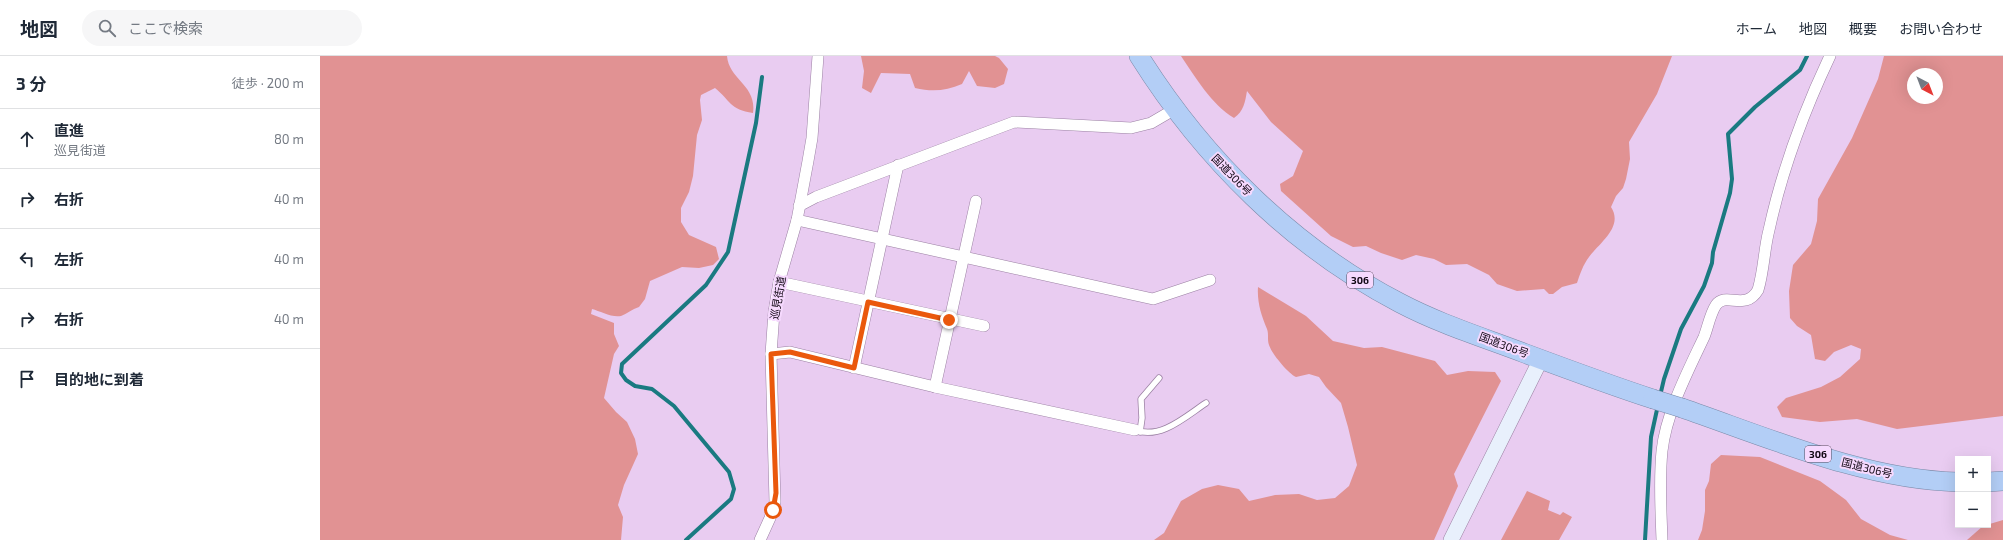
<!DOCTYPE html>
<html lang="ja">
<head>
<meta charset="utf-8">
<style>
  :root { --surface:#fff; --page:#f6f6f7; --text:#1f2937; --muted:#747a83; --line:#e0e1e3 }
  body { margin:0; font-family:"Exo 2","Noto Sans JP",sans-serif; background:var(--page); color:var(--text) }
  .controls { position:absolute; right:12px; bottom:12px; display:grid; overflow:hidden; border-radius:0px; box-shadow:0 4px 16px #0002 }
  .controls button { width:36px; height:36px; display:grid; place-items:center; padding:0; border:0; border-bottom:1px solid var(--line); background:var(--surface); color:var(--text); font:20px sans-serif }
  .compass { position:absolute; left:1587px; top:12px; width:36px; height:36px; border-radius:50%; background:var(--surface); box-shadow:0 4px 16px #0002; rotate:138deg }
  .stop { position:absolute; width:12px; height:12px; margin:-9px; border:3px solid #ea580c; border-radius:50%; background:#fff }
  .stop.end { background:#ea580c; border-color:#fff; box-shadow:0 1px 4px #0008 }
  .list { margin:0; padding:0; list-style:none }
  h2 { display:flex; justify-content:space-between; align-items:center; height:52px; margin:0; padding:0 16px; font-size:17px }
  h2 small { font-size:13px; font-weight:400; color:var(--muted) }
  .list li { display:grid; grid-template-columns:26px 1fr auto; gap:12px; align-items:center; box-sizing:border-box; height:60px; padding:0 16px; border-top:1px solid var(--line) }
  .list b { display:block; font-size:15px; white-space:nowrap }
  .list p { margin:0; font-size:13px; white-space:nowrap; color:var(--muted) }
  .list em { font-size:13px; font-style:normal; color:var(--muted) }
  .icon { flex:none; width:22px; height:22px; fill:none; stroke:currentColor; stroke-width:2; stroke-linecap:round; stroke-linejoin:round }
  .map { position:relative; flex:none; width:1683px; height:484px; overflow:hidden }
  header { display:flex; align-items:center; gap:24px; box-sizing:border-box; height:56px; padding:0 20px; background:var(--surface); border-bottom:1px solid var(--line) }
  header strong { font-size:19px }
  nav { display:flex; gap:22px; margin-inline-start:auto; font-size:14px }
  .search { width:280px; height:36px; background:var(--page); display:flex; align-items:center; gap:10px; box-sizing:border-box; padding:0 14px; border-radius:22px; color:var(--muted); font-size:15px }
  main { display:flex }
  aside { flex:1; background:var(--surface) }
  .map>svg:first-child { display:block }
  .green { fill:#e19293; fill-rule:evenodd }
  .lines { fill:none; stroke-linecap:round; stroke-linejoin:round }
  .stream { stroke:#1a7a81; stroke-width:4 }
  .lane-casing { stroke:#9b81a3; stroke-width:7 }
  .street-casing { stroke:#9b81a3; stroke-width:12 }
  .secondary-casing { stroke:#9b81a3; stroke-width:16 }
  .highway-casing { stroke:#7a89a7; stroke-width:20 }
  .lane { stroke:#fff; stroke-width:5.5 }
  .street { stroke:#fff; stroke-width:11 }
  .secondary { stroke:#e8f0fc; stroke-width:15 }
  .highway { stroke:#b3cef6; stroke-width:19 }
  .highway-bridge-casing { stroke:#7a89a7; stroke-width:20; stroke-linecap:butt }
  .highway-bridge { stroke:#b3cef6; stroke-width:19 }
  .route { stroke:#ea580c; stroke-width:5 }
  .labels { text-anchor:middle; stroke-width:4; stroke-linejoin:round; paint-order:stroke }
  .shield { fill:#f6d9fe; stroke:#56475a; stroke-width:1 }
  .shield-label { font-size:10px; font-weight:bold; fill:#110814 }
  .street-label { font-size:11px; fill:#110814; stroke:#f6d9fe }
</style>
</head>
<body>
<header>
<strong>地図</strong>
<div class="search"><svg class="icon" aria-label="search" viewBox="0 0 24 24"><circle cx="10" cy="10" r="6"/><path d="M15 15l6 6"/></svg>ここで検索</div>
<nav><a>ホーム</a><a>地図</a><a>概要</a><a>お問い合わせ</a></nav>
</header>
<main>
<aside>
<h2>3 分<small>徒歩 · 200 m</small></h2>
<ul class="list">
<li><svg class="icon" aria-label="ahead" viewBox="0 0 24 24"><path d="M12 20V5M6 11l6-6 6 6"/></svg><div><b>直進</b><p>巡見街道</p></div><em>80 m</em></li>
<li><svg class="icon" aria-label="right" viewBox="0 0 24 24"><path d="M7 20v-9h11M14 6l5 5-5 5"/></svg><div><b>右折</b></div><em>40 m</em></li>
<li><svg class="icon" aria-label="left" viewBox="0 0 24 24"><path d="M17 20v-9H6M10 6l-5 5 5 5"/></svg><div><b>左折</b></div><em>40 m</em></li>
<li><svg class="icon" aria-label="right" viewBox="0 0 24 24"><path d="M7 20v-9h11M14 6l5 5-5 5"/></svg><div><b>右折</b></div><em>40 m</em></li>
<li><svg class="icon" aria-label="arrive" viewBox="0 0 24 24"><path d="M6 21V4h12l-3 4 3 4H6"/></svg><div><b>目的地に到着</b></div></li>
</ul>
</aside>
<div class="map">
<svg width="1683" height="484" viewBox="0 0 1683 484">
  <rect width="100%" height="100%" fill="#e9ccf1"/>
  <!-- green -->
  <g class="green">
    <path d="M0 0H407C409 24 437 29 433 57 410 54 410 44 395 32L381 39 380 44 382 64 377 79 373 120 369 136 361 152V166L369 179 396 191 399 203 393 209 379 212 362 211 330 225 325 243 319 251C312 253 307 258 301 260 292 262 280 255 272 253L271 258 294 267V278L299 290 294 298 284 342 296 356 307 366 315 383 318 398 304 429 298 449 303 461 301 484H0Z"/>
    <path d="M541 0H675L679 2 688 13 684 28 675 32 657 30 649 15 642 28C626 35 612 36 595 32L590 18 561 17 551 37 542 32 544 15Z"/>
    <path d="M861 0H1352L1337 38 1309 86 1310 103 1306 123 1303 132 1296 140 1291 151C1304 171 1279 187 1269 201 1263 209 1260 218 1257 227L1242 231 1233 238H1229L1224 233 1197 235 1177 228 1169 219 1147 208 1126 209 1114 203 1096 199 1082 204 1061 197 1046 190 1033 191 1011 180 961 135 960 128 973 120 983 95 951 66 927 35C925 46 924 55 914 62 891 48 876 22 861 0Z"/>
    <path d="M1564 0H1683V360L1577 373 1537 363 1500 366 1462 361 1457 351 1466 342 1501 331 1520 321 1540 303 1541 293 1531 289 1514 296 1505 305 1495 303 1491 279 1477 270 1470 262 1469 235 1473 209 1491 188 1497 165 1498 143 1532 82 1558 23ZM1593 18H1617V42H1593Z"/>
    <path d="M938 231 986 260 1013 285 1044 292 1062 291 1115 305 1127 319 1148 315 1175 316 1181 325 1134 418 1138 430 1114 484H834L844 477 861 445 882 433 898 429 919 433 929 445 955 439 979 438 997 444 1015 442 1029 430 1037 409 1028 371 1021 347 1006 331 999 321 989 318 976 321C968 317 952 298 949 289 947 284 949 278 947 273 941 259 937 246 938 231Z"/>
    <path d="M1401 399 1440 401 1500 425 1526 444 1541 463 1570 479 1588 484H1378L1382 474 1385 455V434L1389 425 1391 408Z"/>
    <path d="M1207 435 1230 445 1228 454 1240 459 1243 456 1252 461 1239 484H1181Z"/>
    <path d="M1683 464V484H1647L1663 470Z"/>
  </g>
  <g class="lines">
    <!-- stream -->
    <g class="stream">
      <path d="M1340 340 1344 323 1361 273 1384 230 1392 207 1393 196 1410 137 1412 123 1408 78 1435 51 1480 14 1487 0"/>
      <path d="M366 484 411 443 414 433 409 416 354 350 332 333 315 330 306 324 301 317 302 308 386 229 408 196 436 67 442 21"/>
      <path d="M1325 484 1331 381 1338 349"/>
    </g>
    <defs>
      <g id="lane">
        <path d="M815 374C841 384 866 360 886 347"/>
        <path d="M820 376 822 362 821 343 839 322"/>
      </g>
      <g id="street">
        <path d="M479 150 496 141 694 66 811 72 831 67 855 53"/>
        <path d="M477 164 833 243 890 224"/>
        <path d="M459 226 664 270"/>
        <path d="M451 298 470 296 615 331 815 374"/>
        <path d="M534 312 578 109"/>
        <path d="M615 331 656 145"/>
        <path d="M440 484 450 462 455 446 451 298 454 256 459 226 477 164 488 105 492 82 498 0"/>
        <path d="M1342 484C1341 455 1339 424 1342 395 1346 357 1368 315 1384 281 1388 271 1390 258 1396 249 1406 235 1425 256 1438 234 1444 214 1444 193 1449 174 1462 114 1484 55 1510 0"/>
      </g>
      <path id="secondary" d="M1131 484 1221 303"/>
      <g id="highway">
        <path d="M819 0C883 102 972 191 1080 247 1120 268 1162 281 1204 297 1247 313 1290 329 1333 343"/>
        <path d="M1362 352C1449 382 1546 424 1638 426"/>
        <path d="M1668 426 1683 425"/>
      </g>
    </defs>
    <!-- lane casing -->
    <use href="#lane" class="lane-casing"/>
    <!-- street casing -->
    <use href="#street" class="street-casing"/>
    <!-- secondary casing -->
    <use href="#secondary" class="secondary-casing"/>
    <!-- highway casing -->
    <use href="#highway" class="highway-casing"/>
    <!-- lane -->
    <use href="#lane" class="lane"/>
    <!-- street -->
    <use href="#street" class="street"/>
    <!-- secondary -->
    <use href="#secondary" class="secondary"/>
    <!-- highway -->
    <use href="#highway" class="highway"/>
    <defs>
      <path id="highway-bridge" d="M1333 343 1362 352"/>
    </defs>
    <!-- highway-bridge casing -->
    <use href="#highway-bridge" class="highway-bridge-casing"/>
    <!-- highway-bridge -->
    <use href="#highway-bridge" class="highway-bridge"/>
  </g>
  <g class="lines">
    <!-- route -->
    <path class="route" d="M453 454 456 437 451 298 470 296 534 312 548 246 629 264"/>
  </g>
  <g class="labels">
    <!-- shield labels -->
    <g class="shield">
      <rect x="1027" y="216" width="26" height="16" rx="3"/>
      <rect x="1485" y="390" width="26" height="16" rx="3"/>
    </g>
    <g class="shield-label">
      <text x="1040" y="228">306</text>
      <text x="1498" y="402">306</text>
    </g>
    <!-- street labels -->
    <g class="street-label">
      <text transform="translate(912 119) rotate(46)" y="4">国道306号</text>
      <text transform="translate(458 242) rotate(-80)" y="4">巡見街道</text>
      <text transform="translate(1184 289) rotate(20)" y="4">国道306号</text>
      <text transform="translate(1547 412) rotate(14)" y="4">国道306号</text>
    </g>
  </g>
</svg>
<div class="controls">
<button>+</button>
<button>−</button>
</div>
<svg class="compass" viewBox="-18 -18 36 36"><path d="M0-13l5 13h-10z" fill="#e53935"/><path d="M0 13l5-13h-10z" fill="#747a83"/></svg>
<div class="stop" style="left:453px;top:454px"></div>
<div class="stop end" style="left:629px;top:264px"></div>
</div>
</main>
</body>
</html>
